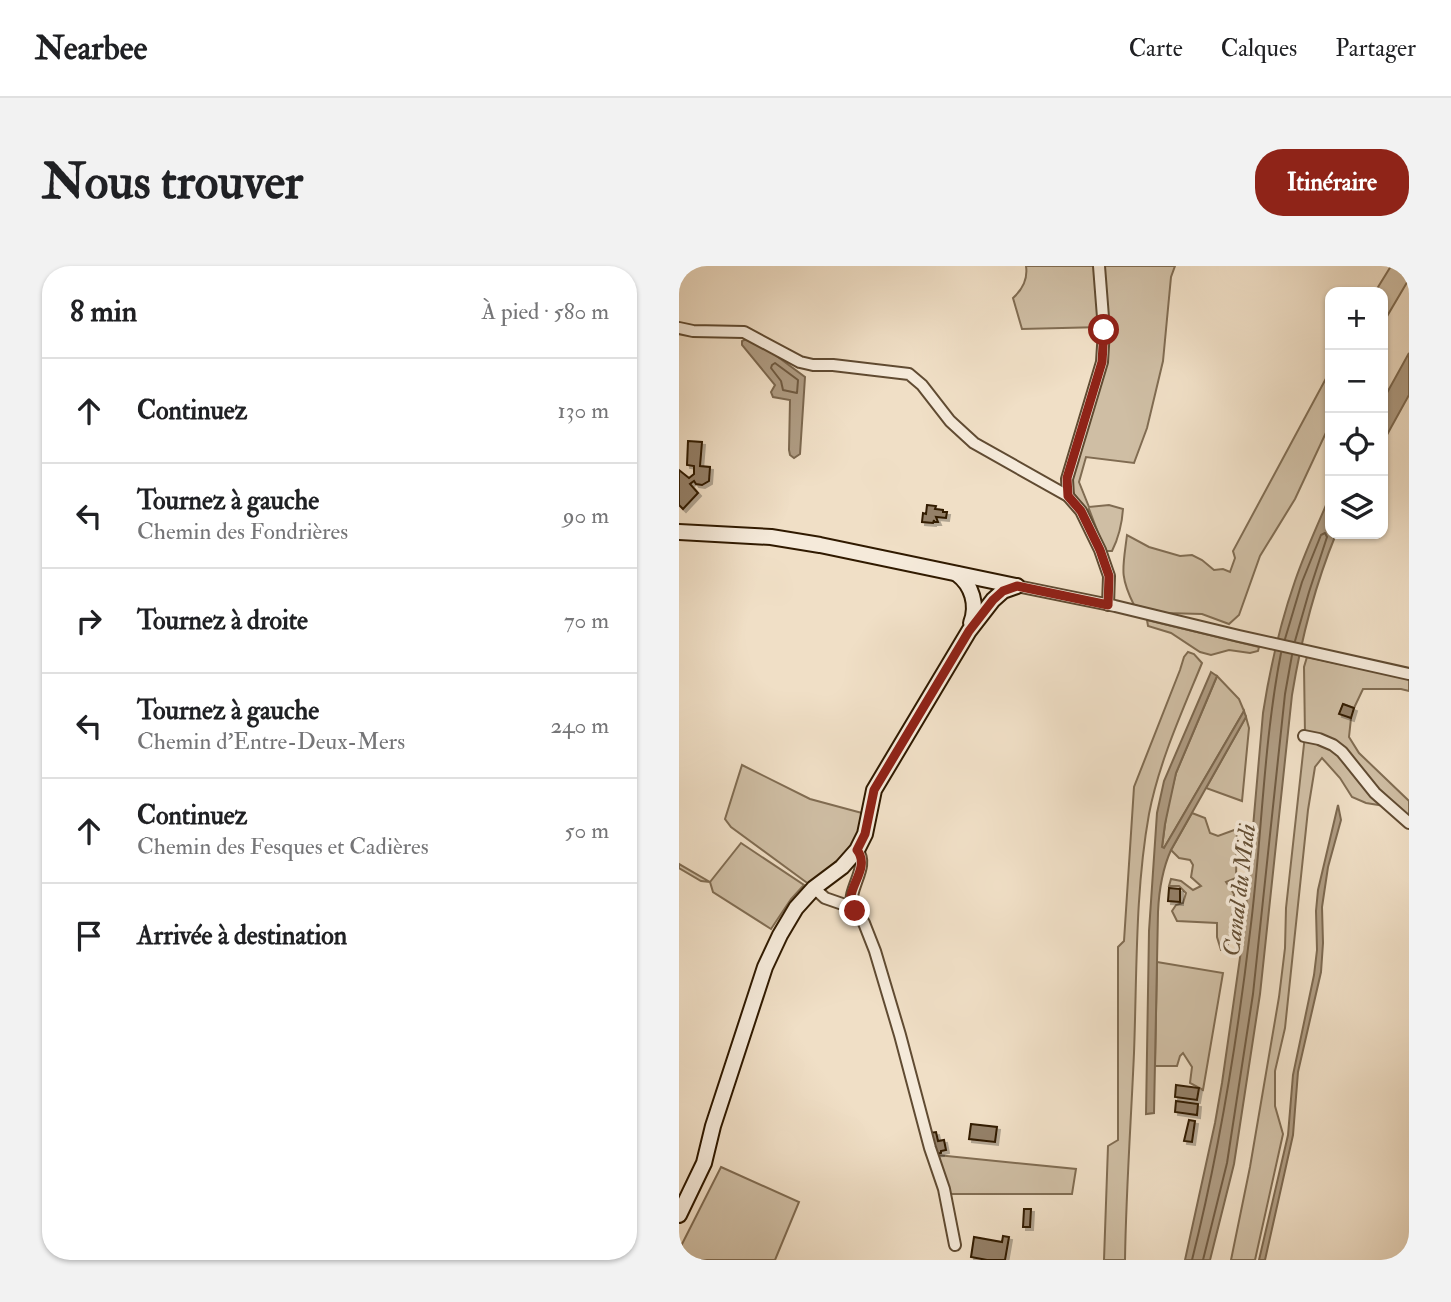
<!DOCTYPE html>
<html lang="fr">
<head>
<meta charset="utf-8">
<style>
  :root { --surface:#fff; --page:#f2f2f2; --text:#202124; --muted:#757577; --line:#e0e0e0; --accent:#8f2418 }
  body { margin:0; font-family:"IM FELL Double Pica",serif; background:var(--page); color:var(--text) }
  .controls { position:absolute; right:21px; top:21px; display:grid; overflow:hidden; border-radius:14px; box-shadow:0 2px 5px #0004 }
  .controls button { width:63px; height:63px; display:grid; place-items:center; padding:0; border:0; border-bottom:2px solid var(--line); background:var(--surface); color:var(--text); font:35px sans-serif }
  .stop { position:absolute; width:21px; height:21px; margin:-16px; border:5px solid #8f2418; border-radius:50%; background:#fff }
  .stop.end { background:#8f2418; border-color:#fff; box-shadow:0 2px 7px #0008 }
  .list { margin:0; padding:0; list-style:none }
  h2 { display:flex; justify-content:space-between; align-items:center; height:91px; margin:0; padding:0 28px; font-size:30px }
  h2 small { font-size:23px; font-weight:400; color:var(--muted) }
  .list li { display:grid; grid-template-columns:46px 1fr auto; gap:21px; align-items:center; box-sizing:border-box; height:105px; padding:0 28px; border-top:2px solid var(--line) }
  .list b { display:block; font-size:26px; white-space:nowrap }
  .list p { margin:0; font-size:23px; white-space:nowrap; color:var(--muted) }
  .list em { font-size:23px; font-style:normal; color:var(--muted) }
  .icon { flex:none; width:38px; height:38px; fill:none; stroke:currentColor; stroke-width:2; stroke-linecap:round; stroke-linejoin:round }
  .map { position:relative; flex:none; width:730px; height:994px; overflow:hidden; border-radius:28px }
  header { display:flex; align-items:center; gap:42px; box-sizing:border-box; height:98px; padding:0 35px; background:var(--surface); border-bottom:2px solid var(--line) }
  header strong { font-size:33px }
  nav { display:flex; gap:38px; margin-inline-start:auto; font-size:24px }
  .intro { display:flex; align-items:center; justify-content:space-between; box-sizing:border-box; height:168px; padding:0 42px }
  h1 { margin:0; font-size:49px }
  .button { padding:18px 32px; border-radius:28px; background:var(--accent); color:#fff; font-size:24px; font-weight:700 }
  main { display:flex; gap:42px; padding:0 42px }
  aside { flex:1; background:var(--surface); border-radius:28px; box-shadow:0 2px 5px #0004 }
  .map>svg:first-child { display:block }
  .green { fill:#cfbea4; stroke:#806c52; stroke-width:2 }
  .water { fill:#af9c83; stroke:#7c684f; stroke-width:2 }
  .lines { fill:none; stroke-linecap:round; stroke-linejoin:round }
  .shore { stroke:#705b42; stroke-width:2 }
  .building { fill:#948067; stroke:#301a00; stroke-width:2; filter:url(#shadow) }
  .street-casing { stroke:#604b32; stroke-width:14 }
  .secondary-casing { stroke:#301a00; stroke-width:18 }
  .street { stroke:#f5eada; stroke-width:10 }
  .secondary { stroke:#f5eada; stroke-width:14 }
  .route { stroke:#8f2418; stroke-width:9 }
  .labels { text-anchor:middle; stroke-width:7; stroke-linejoin:round; paint-order:stroke }
  .water-label { font-size:24px; font-style:italic; fill:#634e34; stroke:#f5eada }
</style>
</head>
<body>
<header>
<strong>Nearbee</strong>
<nav><a>Carte</a><a>Calques</a><a>Partager</a></nav>
</header>
<div class="intro"><h1>Nous trouver</h1><a class="button">Itinéraire</a></div>
<main>
<aside>
<h2>8 min<small>À pied · 580 m</small></h2>
<ul class="list">
<li><svg class="icon" aria-label="ahead" viewBox="0 0 24 24"><path d="M12 20V5M6 11l6-6 6 6"/></svg><div><b>Continuez</b></div><em>130 m</em></li>
<li><svg class="icon" aria-label="left" viewBox="0 0 24 24"><path d="M17 20v-9H6M10 6l-5 5 5 5"/></svg><div><b>Tournez à gauche</b><p>Chemin des Fondrières</p></div><em>90 m</em></li>
<li><svg class="icon" aria-label="right" viewBox="0 0 24 24"><path d="M7 20v-9h11M14 6l5 5-5 5"/></svg><div><b>Tournez à droite</b></div><em>70 m</em></li>
<li><svg class="icon" aria-label="left" viewBox="0 0 24 24"><path d="M17 20v-9H6M10 6l-5 5 5 5"/></svg><div><b>Tournez à gauche</b><p>Chemin d'Entre-Deux-Mers</p></div><em>240 m</em></li>
<li><svg class="icon" aria-label="ahead" viewBox="0 0 24 24"><path d="M12 20V5M6 11l6-6 6 6"/></svg><div><b>Continuez</b><p>Chemin des Fesques et Cadières</p></div><em>50 m</em></li>
<li><svg class="icon" aria-label="arrive" viewBox="0 0 24 24"><path d="M6 21V4h12l-3 4 3 4H6"/></svg><div><b>Arrivée à destination</b></div></li>
</ul>
</aside>
<div class="map">
<svg width="730" height="994" viewBox="0 0 730 994">
  <defs>
    <filter id="shadow"><feDropShadow dx="3" dy="3" stdDeviation="0" flood-color="#0004"/></filter>
  </defs>
  <rect width="100%" height="100%" fill="#f0dfc6"/>
  <filter id="stains"><feTurbulence type="fractalNoise" baseFrequency=".00286" numOctaves="4"/><feColorMatrix values="0 0 0 0 .2 0 0 0 0 .09 0 0 0 0 .02 0 0 0 .5 -.17"/></filter>
  <radialGradient id="worn" r=".72"><stop offset=".6" stop-color="#630" stop-opacity="0"/><stop offset="1" stop-color="#630" stop-opacity=".3"/></radialGradient>
  <!-- green -->
  <g class="green">
    <path d="M347 0H418L423 61 343 63 334 32C344 23 349 13 347 0Z"/>
    <path d="M423 0H496L492 11 484 95 468 162 455 197 407 191 400 216 410 241 430 239 444 243C443 258 440 271 433 285H426L410 243 409 247 395 228 391 218 420 118Z"/>
    <path d="M712 0H730V13L704 57V26H696Z"/>
    <path d="M651 105V158L616 233 581 290 560 349 550 358 523 348 486 347 455 339C440 309 444 302 448 269L470 281 501 290 513 289 523 294 535 304 544 303 551 306 556 292 554 285Z"/>
    <path d="M468 354 580 381 579 385 571 387 550 384 532 389 521 386 492 367 469 360Z"/>
    <path d="M509 386 515 388 523 397C503 446 480 496 470 548 456 626 458 707 455 787 452 856 447 925 446 994H425L429 880 439 874V681L445 675 455 521 501 404 505 391Z"/>
    <path d="M628 391 730 413V425L722 423H684L675 442 664 438 661 447 672 452 670 471 680 487 730 535V556L712 541 687 537 673 531 661 512 643 492 636 501 629 544 606 762 596 805V840L604 868 576 994H552L571 901 600 731 606 682 607 642 626 469 625 401Z"/>
    <path d="M538 410 560 433 565 445 485 582 483 581 488 543 497 507Z"/>
    <path d="M567 451 570 462 563 535 527 522Z"/>
    <path d="M63 499 131 533 183 547 179 570 172 582 131 619 52 561 46 553Z"/>
    <path d="M513 547 526 552 531 567 539 570 558 563 557 612 547 616 555 628 553 657 548 684H542L538 671V657L498 655 493 645 497 639 504 637 507 627 500 620H490L492 613 502 615 514 624 522 620 512 611 514 599 511 594 500 592 492 584Z"/>
    <path d="M62 577 125 619 112 633 92 663 34 626 31 616 22 615 0 602V598L31 616Z"/>
    <path d="M478 696 544 707 524 824 511 817 513 801 504 787 501 790 498 800H476Z"/>
    <path d="M258 889 397 903 393 928H271Z"/>
    <path d="M42 901 120 936 96 994H0V984Z"/>
  </g>
  <!-- water -->
  <g class="water">
    <path d="M67 73 84 80 126 111 121 188 115 192 111 189 110 184 111 134 94 131 92 126 96 119 63 79V75Z"/>
    <path d="M730 87V129L704 176V134Z"/>
    <path d="M651 230V268H657C636 319 622 374 613 429L581 728 555 898 531 994H506L536 857 543 817 565 664 584 447C591 402 601 358 616 315 626 286 639 258 651 230Z"/>
    <path d="M532 406 538 410 497 507 486 558 483 581 485 582 565 445 567 451 492 584C483 604 480 624 479 646L475 847 467 848 470 665 478 547 485 515Z"/>
    <path d="M659 539 662 554 649 601 643 641 644 677 642 706 619 806 614 869 586 994H580L609 869 614 809 635 709 638 684 637 645 639 624Z"/>
  </g>
  <g class="lines">
    <!-- shore -->
    <g class="shore">
      <path d="M96 97 119 114 118 127 104 124 102 115 92 102 93 99Z"/>
      <path d="M606 373 623 316 642 269 646 267 648 271 630 326 616 375"/>
      <path d="M513 994C540 886 558 776 571 666 583 573 584 479 602 387"/>
      <path d="M524 994 548 897 574 728 606 428 613 389"/>
    </g>
  </g>
  <!-- building -->
  <g class="building">
    <path d="M9 175 23 176 21 200 31 201 30 215 23 219 17 218 15 215 11 218 19 227 4 243 0 239V204L10 212 15 208V200L8 199Z"/>
    <path d="M248 239 257 240 256 243 264 244V246H268L267 252 257 251 259 256H255V254L254 257 243 256 244 247 247 248Z"/>
    <path d="M664 438 675 442 672 452 660 448Z"/>
    <path d="M490 622 501 623V636L489 635Z"/>
    <path d="M497 819 520 822 518 834 496 831Z"/>
    <path d="M497 835 519 838 518 849 496 846Z"/>
    <path d="M510 854 516 855 513 876 505 875Z"/>
    <path d="M292 858 318 861 316 876 290 873Z"/>
    <path d="M257 866 259 875 265 874 267 884 262 885V887L255 888 250 867Z"/>
    <path d="M345 943H352L351 961H344Z"/>
    <path d="M324 970 330 971 326 994H308L292 991 295 971 323 976Z"/>
  </g>
  <g class="lines">
    <defs>
      <g id="street">
        <path d="M0 62 14 65 65 66 121 96 134 99H154L230 108 243 119 271 155 295 177 389 230 402 245 421 284 430 310 429 339"/>
        <path d="M389 230 388 213 423 96 425 64 420 0"/>
        <path d="M338 320 436 340 560 370 730 408"/>
        <path d="M625 470 640 473 654 479 663 486 696 527 730 557"/>
        <path d="M135 622 146 632 172 641C170 620 191 600 178 584"/>
        <path d="M172 641 185 657 196 685 221 769 251 882 265 923 276 979"/>
      </g>
      <g id="secondary">
        <path d="M0 266 92 271 141 279 337 320"/>
        <path d="M278 308C293 319 299 339 292 357"/>
        <path d="M0 949 25 897 34 860 86 701 101 669 117 642 135 622 163 601 178 584 186 568 195 524 290 365 314 334 324 325 338 320"/>
      </g>
    </defs>
    <!-- street casing -->
    <use href="#street" class="street-casing"/>
    <!-- secondary casing -->
    <use href="#secondary" class="secondary-casing"/>
    <!-- street -->
    <use href="#street" class="street"/>
    <!-- secondary -->
    <use href="#secondary" class="secondary"/>
  </g>
  <g class="lines">
    <!-- route -->
    <path class="route" d="M176 645C160 627 194 604 178 584L186 568 195 524 290 365 314 334 324 325 338 320 429 339 430 310 421 284 402 245 389 230 388 212 423 96 425 64"/>
  </g>
  <g class="labels">
    <!-- water labels -->
    <g class="water-label">
      <text transform="translate(560 624) rotate(-83)" y="8">Canal du Midi</text>
    </g>
  </g>
  <rect width="100%" height="100%" filter="url(#stains)"/>
  <rect width="100%" height="100%" fill="url(#worn)"/>
</svg>
<div class="controls">
<button>+</button>
<button>−</button>
<button><svg class="icon" aria-label="locate" viewBox="0 0 24 24"><circle cx="12" cy="12" r="6"/><path d="M12 2v4M12 18v4M2 12h4M18 12h4"/></svg></button>
<button><svg class="icon" aria-label="layers" viewBox="0 0 24 24"><path d="M12 4l9 5-9 5-9-5zM3 14l9 5 9-5"/></svg></button>
</div>
<div class="stop" style="left:425px;top:64px"></div>
<div class="stop end" style="left:176px;top:645px"></div>
</div>
</main>
</body>
</html>
